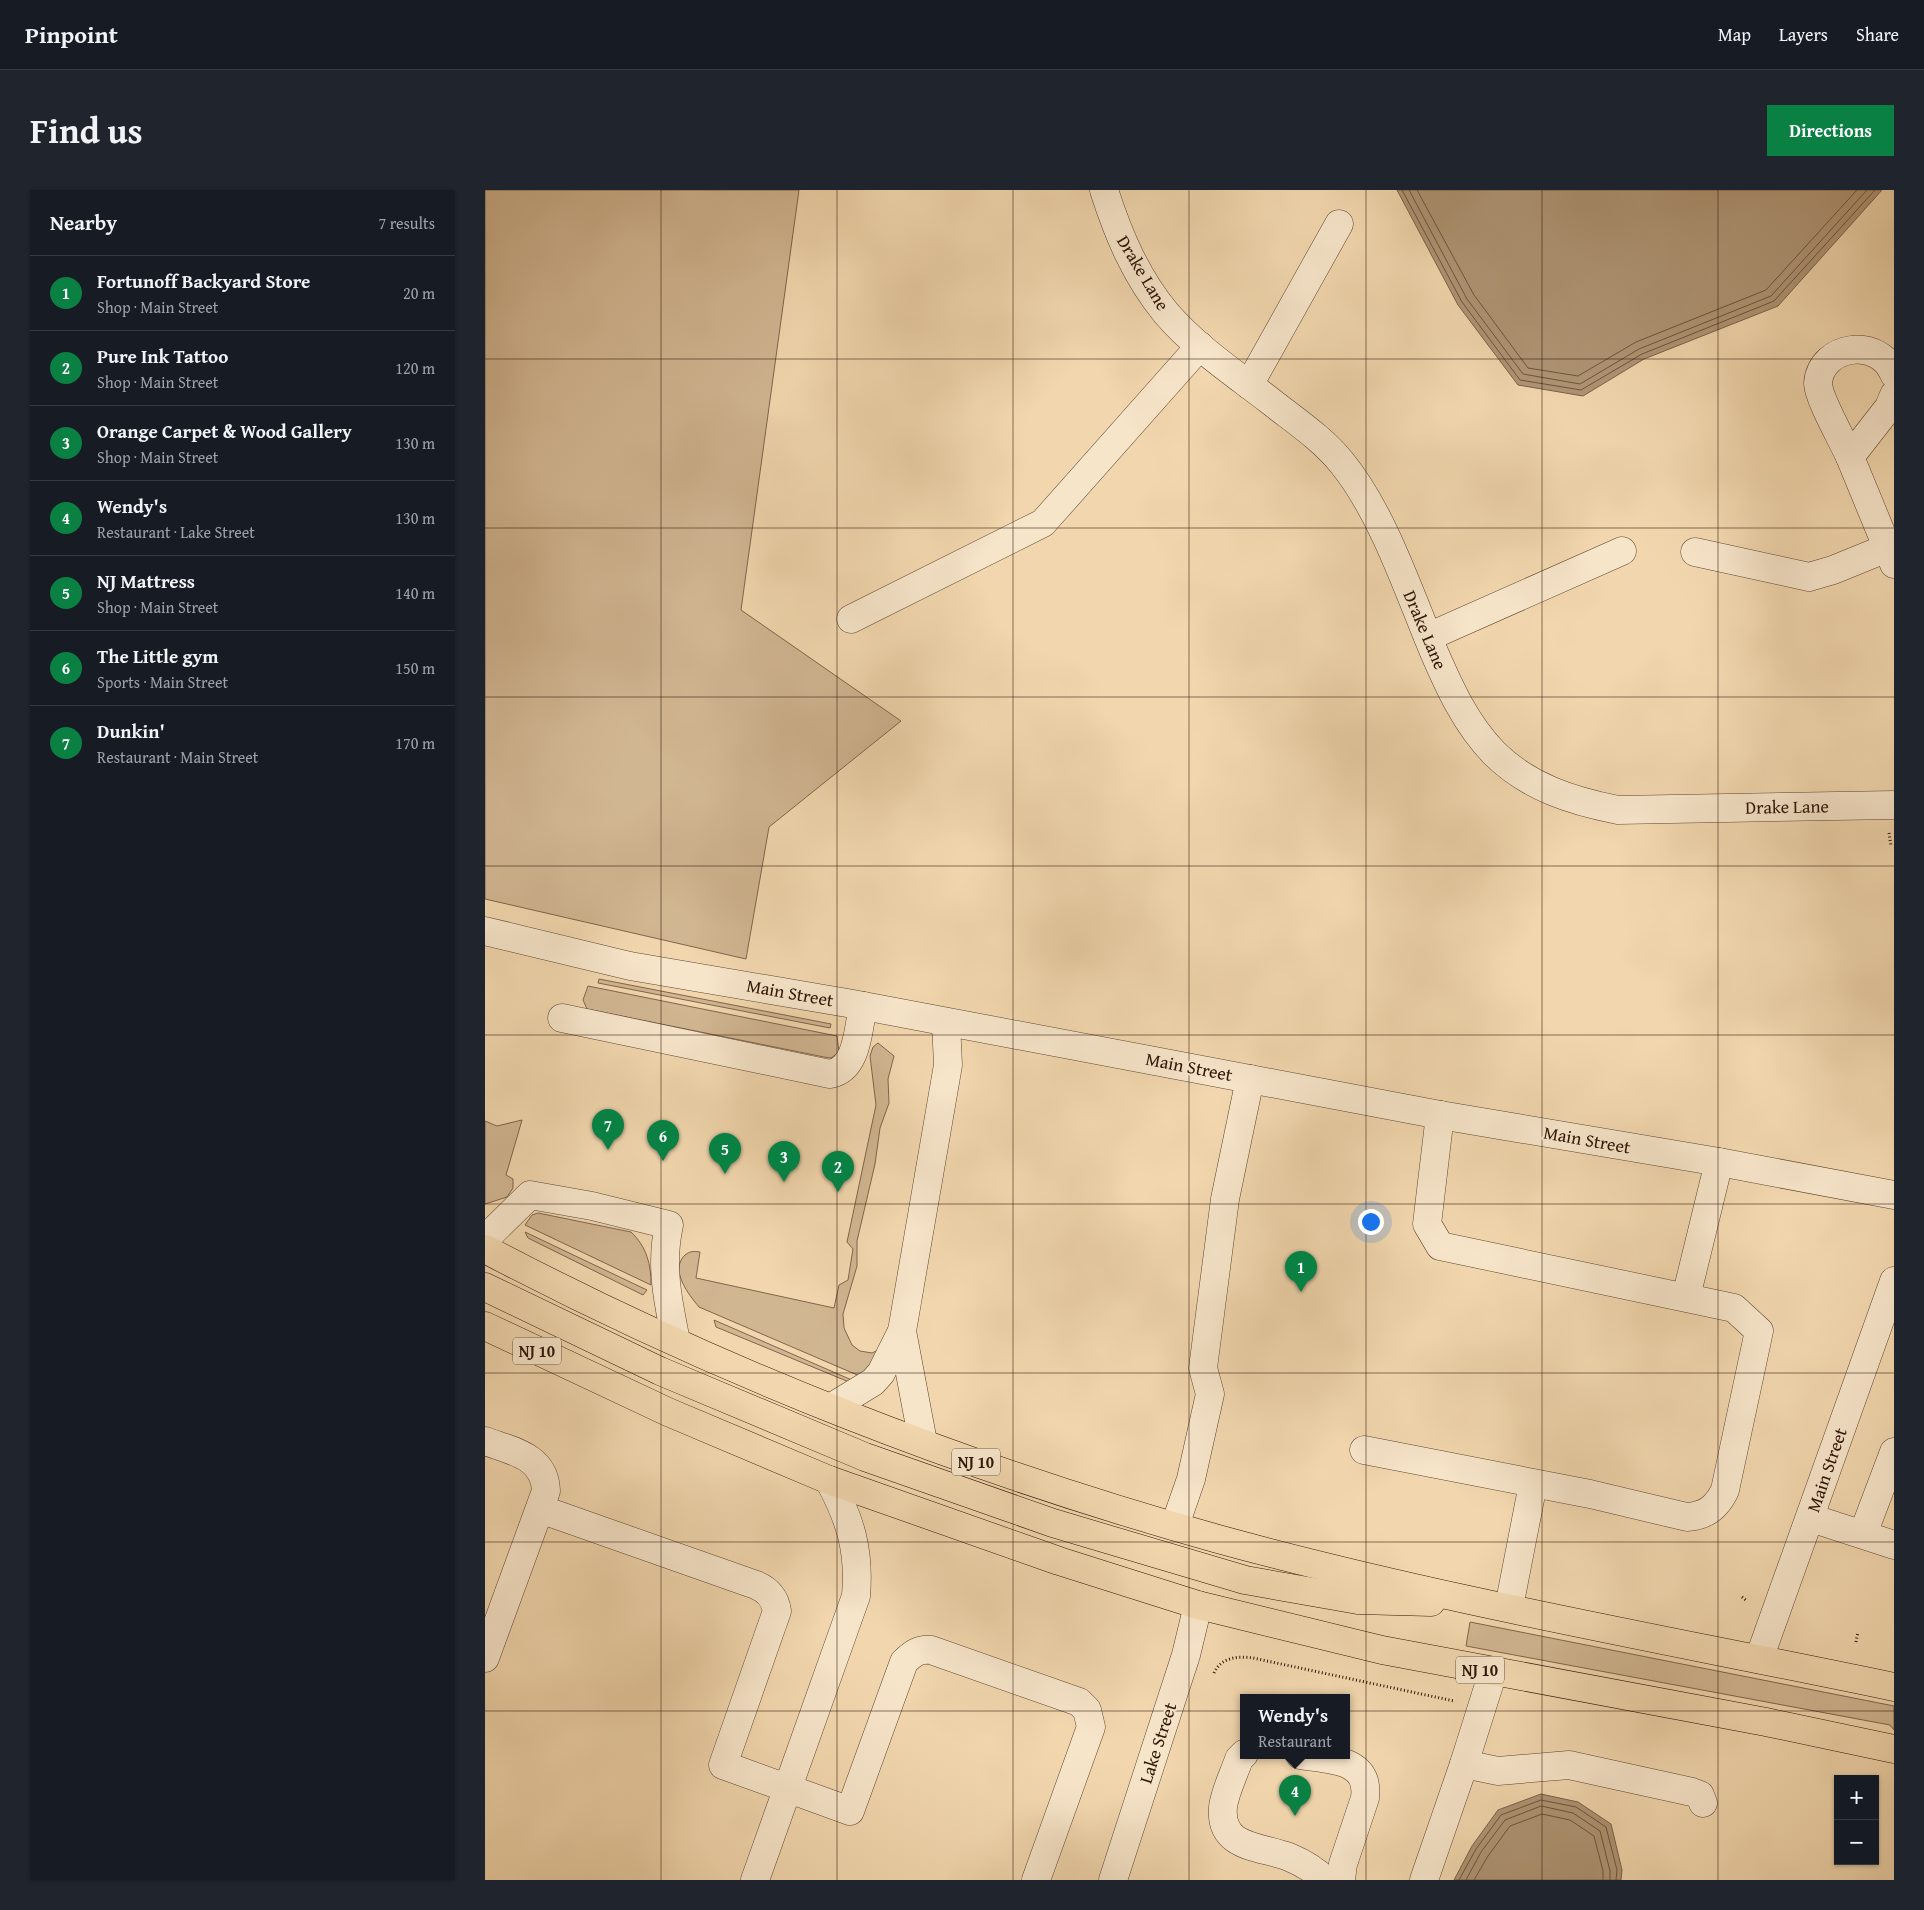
<!DOCTYPE html>
<html lang="en">
<head>
<meta charset="utf-8">
<style>
  :root { --surface:#171b24; --page:#20242c; --text:#f1f3f6; --muted:#9ea1a6; --line:#363941; --accent:#0b8043 }
  body { margin:0; font-family:"Gentium Book Plus",serif; background:var(--page); color:var(--text) }
  .controls { position:absolute; right:15px; bottom:15px; display:grid; overflow:hidden; border-radius:0px; box-shadow:0 1px 4px #0004 }
  .controls button { width:45px; height:45px; display:grid; place-items:center; padding:0; border:0; border-bottom:1px solid var(--line); background:var(--surface); color:var(--text); font:25px sans-serif }
  .you { position:absolute; left:885px; top:1031px; width:18px; height:18px; margin:-12px; border:4px solid #fff; border-radius:50%; background:#1a73e8; box-shadow:0 0 0 8px #1a73e833 }
  .badge { display:grid; place-items:center; width:32px; height:32px; border-radius:50%; background:var(--accent); color:#fff; font-size:16px; font-weight:700 }
  .pin { position:absolute; translate:-50% -41px; filter:drop-shadow(0 1px 2px #0008) }
  .pin::after { content:''; position:absolute; top:26px; width:18px; height:15px; background:inherit; clip-path:polygon(0 0,100% 0,50% 100%) }
  .popup { position:absolute; left:755px; top:1504px; width:110px; height:65px; box-sizing:border-box; display:grid; place-content:center; border-radius:0px; background:var(--surface); filter:drop-shadow(0 1px 4px #0005); font-size:16px; white-space:nowrap; color:var(--muted) }
  .popup b { font-size:19px; color:var(--text) }
  .popup::after { content:''; position:absolute; left:50%; top:100%; margin-left:-10px; border:10px solid transparent; border-top-color:var(--surface) }
  .list { margin:0; padding:0; list-style:none }
  h2 { display:flex; justify-content:space-between; align-items:center; height:65px; margin:0; padding:0 20px; font-size:21px }
  h2 small { font-size:16px; font-weight:400; color:var(--muted) }
  .list li { display:grid; grid-template-columns:32px 1fr auto; gap:15px; align-items:center; box-sizing:border-box; height:75px; padding:0 20px; border-top:1px solid var(--line) }
  .list b { display:block; font-size:19px; white-space:nowrap }
  .list p { margin:0; font-size:16px; white-space:nowrap; color:var(--muted) }
  .list em { font-size:16px; font-style:normal; color:var(--muted) }
  .map { position:relative; flex:none; width:1409px; height:1690px; overflow:hidden; border-radius:0px }
  header { display:flex; align-items:center; gap:30px; box-sizing:border-box; height:70px; padding:0 25px; background:var(--surface); border-bottom:1px solid var(--line) }
  header strong { font-size:24px }
  nav { display:flex; gap:28px; margin-inline-start:auto; font-size:18px }
  .intro { display:flex; align-items:center; justify-content:space-between; box-sizing:border-box; height:120px; padding:0 30px }
  h1 { margin:0; font-size:35px }
  .button { padding:12px 22px; border-radius:0px; background:var(--accent); color:#fff; font-size:18px; font-weight:700 }
  main { display:flex; gap:30px; padding:0 30px }
  aside { flex:1; background:var(--surface); border-radius:0px; box-shadow:0 1px 4px #0004 }
  .map>svg:first-child { display:block }
  .green { fill:#d1b692; stroke:#7f654c }
  .water { fill:#af9575; stroke:#7b6149 }
  .lines { fill:none; stroke-linecap:round; stroke-linejoin:round }
  .shore { stroke:#6e543e; stroke-width:1 }
  .minor-casing { stroke:#5e4531; stroke-width:29 }
  .highway-casing { stroke:#2d1407; stroke-width:29 }
  .path { stroke:#2d1407; stroke-width:3; stroke-dasharray:1 2.5; stroke-linecap:butt }
  .minor { stroke:#f7e5ca; stroke-width:28 }
  .highway { stroke:#f2d7ae; stroke-width:28 }
  .grid { fill:none; stroke:#2d1407; stroke-width:1; stroke-opacity:0.55 }
  .labels { text-anchor:middle; stroke-width:4; stroke-linejoin:round; paint-order:stroke }
  .shield { fill:#f7e5ca; stroke:#6a5342; stroke-width:1 }
  .shield-label { font-size:16px; font-weight:bold; fill:#2d1407 }
  .street-label { font-size:18px; fill:#2d1407; stroke:#f7e5ca }
</style>
</head>
<body>
<header>
<strong>Pinpoint</strong>
<nav><a>Map</a><a>Layers</a><a>Share</a></nav>
</header>
<div class="intro"><h1>Find us</h1><a class="button">Directions</a></div>
<main>
<aside>
<h2>Nearby<small>7 results</small></h2>
<ul class="list">
<li><span class="badge">1</span><div><b>Fortunoff Backyard Store</b><p>Shop · Main Street</p></div><em>20 m</em></li>
<li><span class="badge">2</span><div><b>Pure Ink Tattoo</b><p>Shop · Main Street</p></div><em>120 m</em></li>
<li><span class="badge">3</span><div><b>Orange Carpet &amp; Wood Gallery</b><p>Shop · Main Street</p></div><em>130 m</em></li>
<li><span class="badge">4</span><div><b>Wendy's</b><p>Restaurant · Lake Street</p></div><em>130 m</em></li>
<li><span class="badge">5</span><div><b>NJ Mattress</b><p>Shop · Main Street</p></div><em>140 m</em></li>
<li><span class="badge">6</span><div><b>The Little gym</b><p>Sports · Main Street</p></div><em>150 m</em></li>
<li><span class="badge">7</span><div><b>Dunkin'</b><p>Restaurant · Main Street</p></div><em>170 m</em></li>
</ul>
</aside>
<div class="map">
<svg width="1409" height="1690" viewBox="0 0 1409 1690">
  <rect width="100%" height="100%" fill="#f2d7ae"/>
  <filter id="stains"><feTurbulence type="fractalNoise" baseFrequency=".004" numOctaves="4"/><feColorMatrix values="0 0 0 0 .2 0 0 0 0 .09 0 0 0 0 .02 0 0 0 .5 -.17"/></filter>
  <radialGradient id="worn" r=".72"><stop offset=".6" stop-color="#630" stop-opacity="0"/><stop offset="1" stop-color="#630" stop-opacity=".3"/></radialGradient>
  <!-- green -->
  <g class="green">
    <path d="M0 0H314L256 420 416 531 284 637 261 769 0 709Z"/>
    <path d="M114 789 346 834 345 838 113 793Z"/>
    <path d="M103 796 352 846 354 862 346 868 339 867 102 819 98 810Z"/>
    <path d="M393 853 409 866 403 889 404 913 395 938 390 974 372 1051V1076L358 1124 359 1138 367 1155 375 1161 387 1163 393 1160 391 1172 377 1187 214 1117C204 1105 184 1080 200 1065 205 1061 209 1061 215 1062L211 1088 349 1118 354 1095 363 1090 368 1059 362 1052 391 915 385 866 388 857Z"/>
    <path d="M37 930 21 985 28 989V998L22 1007 0 1014V931L12 936Z"/>
    <path d="M53 1023 146 1042C162 1057 166 1075 166 1095L40 1035 47 1025Z"/>
    <path d="M40 1042 162 1100 158 1105 43 1048Z"/>
    <path d="M229 1130 369 1191 364 1192 231 1137Z"/>
    <path d="M985 1432 1409 1516V1540L1405 1535 981 1456Z"/>
  </g>
  <!-- water -->
  <g class="water">
    <path d="M912 0H1397L1293 116 1159 169 1098 206 1033 195 973 115Z"/>
    <path d="M1056 1604 1093 1612 1126 1634 1137 1680 1136 1690H969L987 1656 1013 1620Z"/>
  </g>
  <g class="lines">
    <!-- shore -->
    <g class="shore">
      <path d="M917 0 977 112 1035 190 1096 200 1157 164 1289 111 1390 0"/>
      <path d="M924 0 982 109 1038 184 1095 194 1154 159 1286 106 1382 0"/>
      <path d="M932 0 989 105 1043 178 1093 186 1151 152 1281 100 1372 0"/>
      <path d="M974 1690 991 1659 1016 1625 1056 1610 1091 1617 1121 1637 1132 1680 1131 1690"/>
      <path d="M981 1690 996 1662 1020 1630 1056 1616 1088 1623 1115 1641 1125 1681V1690"/>
      <path d="M989 1690 1003 1666 1025 1636 1057 1624 1085 1630 1109 1646 1118 1681V1690"/>
    </g>
    <defs>
      <g id="minor">
        <path d="M619 0C633 44 651 87 681 123 710 157 749 183 784 210 809 230 837 248 857 273 898 323 924 403 949 462 965 499 981 534 1009 563 1043 597 1087 611 1133 620L1409 615"/>
        <path d="M1409 184C1394 146 1336 155 1333 193 1333 208 1358 251 1365 267L1404 217 1409 205"/>
        <path d="M764 195 854 34"/>
        <path d="M1365 267 1409 374"/>
        <path d="M1210 362 1324 387 1348 380 1402 358"/>
        <path d="M366 429 558 333 715 156"/>
        <path d="M943 447 1137 361"/>
        <path d="M0 741 145 776 368 814 955 925 1234 972 1409 1005"/>
        <path d="M77 828 345 884C373 879 373 839 378 816"/>
        <path d="M0 1049 45 1005 107 1016 184 1035C175 1075 183 1112 191 1151"/>
        <path d="M1201 1107 1234 972"/>
        <path d="M417 1141 463 875 461 832"/>
        <path d="M347 1217 388 1192 396 1183 417 1141 438 1252"/>
        <path d="M0 1251C27 1261 60 1266 61 1301L0 1468"/>
        <path d="M879 1260 1105 1304 1202 1327C1221 1326 1232 1317 1240 1300L1274 1141 1249 1118 955 1056 942 1034 955 925"/>
        <path d="M55 1319 271 1395C283 1400 290 1408 292 1421L238 1575 365 1621 419 1472C428 1463 434 1459 446 1460L594 1512 602 1520 606 1537 551 1690"/>
        <path d="M1326 1328 1409 1355"/>
        <path d="M690 1335 706 1289 725 1204 718 1178 740 1009 765 889"/>
        <path d="M1378 1344 1409 1262"/>
        <path d="M1024 1417 1048 1294"/>
        <path d="M1274 1469 1409 1091"/>
        <path d="M759 1564 754 1569C749 1584 740 1601 738 1617 734 1659 776 1656 804 1667 816 1672 831 1681 840 1690"/>
        <path d="M815 1565C844 1570 885 1568 880 1608L858 1674 856 1690"/>
        <path d="M979 1574 1013 1581 1084 1575 1207 1602 1215 1605 1218 1613"/>
        <path d="M270 1690 371 1406C375 1360 365 1329 344 1290"/>
        <path d="M628 1690 701 1465 713 1415"/>
        <path d="M939 1690 979 1574 1008 1482"/>
      </g>
      <g id="highway">
        <path d="M0 1059C231 1181 482 1279 733 1349 955 1410 1184 1450 1409 1497"/>
        <path d="M0 1097 175 1181 380 1267 568 1333 760 1390 873 1410 946 1412"/>
        <path d="M0 1136 183 1222 344 1290 574 1371 713 1415 897 1460 1281 1532 1409 1559"/>
      </g>
    </defs>
    <!-- minor casing -->
    <use href="#minor" class="minor-casing"/>
    <!-- highway casing -->
    <use href="#highway" class="highway-casing"/>
    <!-- path -->
    <g class="path">
      <path d="M1404 643 1406 656"/>
      <path d="M1257 1407 1262 1411"/>
      <path d="M1371 1452 1373 1442"/>
      <path d="M729 1483C736 1467 753 1466 768 1468L969 1511"/>
    </g>
    <!-- minor -->
    <use href="#minor" class="minor"/>
    <!-- highway -->
    <use href="#highway" class="highway"/>
  </g>
  <!-- grid -->
  <path class="grid" d="M176 0V1690M352 0V1690M528 0V1690M704 0V1690M881 0V1690M1057 0V1690M1233 0V1690M0 169H1409M0 338H1409M0 507H1409M0 676H1409M0 845H1409M0 1014H1409M0 1183H1409M0 1352H1409M0 1521H1409"/>
  <g class="labels">
    <!-- shield labels -->
    <g class="shield">
      <rect x="28" y="1147.5" width="48" height="27" rx="4"/>
      <rect x="467" y="1258.5" width="48" height="27" rx="4"/>
      <rect x="971" y="1466.5" width="48" height="27" rx="4"/>
    </g>
    <g class="shield-label">
      <text x="52" y="1167">NJ 10</text>
      <text x="491" y="1278">NJ 10</text>
      <text x="995" y="1486">NJ 10</text>
    </g>
    <!-- street labels -->
    <g class="street-label">
      <text transform="translate(658 83) rotate(59)" y="6">Drake Lane</text>
      <text transform="translate(940 440) rotate(67)" y="6">Drake Lane</text>
      <text transform="translate(1302 617) rotate(-1)" y="6">Drake Lane</text>
      <text transform="translate(305 803) rotate(10)" y="6">Main Street</text>
      <text transform="translate(704 877) rotate(11)" y="6">Main Street</text>
      <text transform="translate(1102 950) rotate(10)" y="6">Main Street</text>
      <text transform="translate(1342 1280) rotate(-71)" y="6">Main Street</text>
      <text transform="translate(673 1553) rotate(-72)" y="6">Lake Street</text>
    </g>
  </g>
  <rect width="100%" height="100%" filter="url(#stains)"/>
  <rect width="100%" height="100%" fill="url(#worn)"/>
</svg>
<div class="controls">
<button>+</button>
<button>−</button>
</div>
<div class="you"></div>
<div class="pin badge" style="left:816px;top:1102px">1</div>
<div class="pin badge" style="left:353px;top:1002px">2</div>
<div class="pin badge" style="left:299px;top:992px">3</div>
<div class="pin badge" style="left:810px;top:1626px">4</div>
<div class="popup"><b>Wendy's</b>Restaurant</div>
<div class="pin badge" style="left:240px;top:984px">5</div>
<div class="pin badge" style="left:178px;top:971px">6</div>
<div class="pin badge" style="left:123px;top:960px">7</div>
</div>
</main>
</body>
</html>
